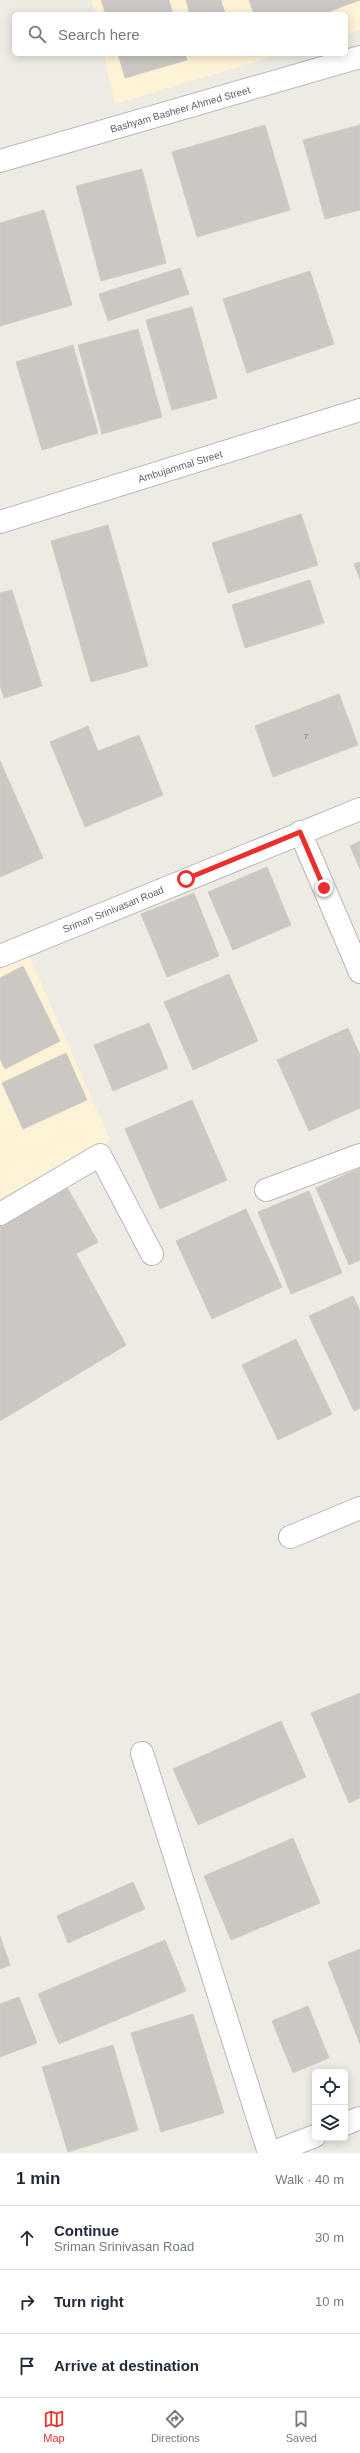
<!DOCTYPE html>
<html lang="en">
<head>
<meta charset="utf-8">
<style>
  :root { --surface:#fff; --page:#f6f6f7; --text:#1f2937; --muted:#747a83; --line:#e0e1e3; --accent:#ec2f2a }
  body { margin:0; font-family:Arial,sans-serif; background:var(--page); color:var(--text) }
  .controls { position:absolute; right:12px; bottom:12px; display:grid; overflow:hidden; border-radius:6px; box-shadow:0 2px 10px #0003 }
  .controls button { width:36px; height:36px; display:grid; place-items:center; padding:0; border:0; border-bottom:1px solid var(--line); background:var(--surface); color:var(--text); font:20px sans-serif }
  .stop { position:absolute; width:12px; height:12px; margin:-9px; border:3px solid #ec2f2a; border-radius:50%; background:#fff }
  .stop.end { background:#ec2f2a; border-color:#fff; box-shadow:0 1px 4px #0008 }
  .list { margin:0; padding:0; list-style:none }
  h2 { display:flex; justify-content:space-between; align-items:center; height:52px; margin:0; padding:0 16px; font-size:17px }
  h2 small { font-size:13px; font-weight:400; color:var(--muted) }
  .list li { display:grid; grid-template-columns:26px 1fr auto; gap:12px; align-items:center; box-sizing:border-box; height:64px; padding:0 16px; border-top:1px solid var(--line) }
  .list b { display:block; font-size:15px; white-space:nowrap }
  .list p { margin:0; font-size:13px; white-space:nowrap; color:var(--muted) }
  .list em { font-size:13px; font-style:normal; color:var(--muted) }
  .icon { flex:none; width:22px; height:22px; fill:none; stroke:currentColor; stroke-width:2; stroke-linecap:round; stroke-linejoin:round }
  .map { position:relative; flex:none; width:360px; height:2153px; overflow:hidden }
  .search { position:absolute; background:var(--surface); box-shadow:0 2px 10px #0003; left:12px; right:12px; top:12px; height:44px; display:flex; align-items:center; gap:10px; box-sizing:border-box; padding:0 14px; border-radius:6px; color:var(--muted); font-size:15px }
  .sheet { height:244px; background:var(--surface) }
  nav { display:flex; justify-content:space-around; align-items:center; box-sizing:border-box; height:56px; border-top:1px solid var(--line); background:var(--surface); font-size:11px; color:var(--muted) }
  nav a { display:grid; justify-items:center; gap:2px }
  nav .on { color:var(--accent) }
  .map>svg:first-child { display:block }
  .commercial { fill:#fef3d7 }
  .building { fill:#cbc7c2; stroke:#d3ccc1 }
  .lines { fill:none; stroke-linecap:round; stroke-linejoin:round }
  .minor-casing { stroke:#b5b9bd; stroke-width:24 }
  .minor { stroke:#fff; stroke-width:22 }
  .route { stroke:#ec2f2a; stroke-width:5 }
  .labels { text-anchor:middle; stroke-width:3; stroke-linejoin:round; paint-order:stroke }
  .number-label { font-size:8px; fill:#77797c }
  .street-label { font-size:10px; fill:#5b5f64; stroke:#fff }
</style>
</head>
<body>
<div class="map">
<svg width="360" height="2153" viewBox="0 0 360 2153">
  <rect width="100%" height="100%" fill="#eeebe3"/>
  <!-- commercial -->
  <g class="commercial">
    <path d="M92 0H360V30L346 35V14H95Z"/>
    <path d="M104 54H281L115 104Z"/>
    <path d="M27 951 110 1140 0 1203V963Z"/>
  </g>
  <!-- building -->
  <g class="building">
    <path d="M101 0H169L173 14H106Z"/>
    <path d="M186 0H221L225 14H190Z"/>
    <path d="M249 0H360L322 14H254Z"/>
    <path d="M118 54H185L187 60 125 78Z"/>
    <path d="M265 125 290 210 197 237 172 152Z"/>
    <path d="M360 125V210L325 219 303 140Z"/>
    <path d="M142 169 166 263 101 281 76 186Z"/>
    <path d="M44 210 72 305 0 326V223Z"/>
    <path d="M180 268 189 294 108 321 99 294Z"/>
    <path d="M310 271 334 344 247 373 223 299Z"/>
    <path d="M192 307 217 398 172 410 146 320Z"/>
    <path d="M138 329 162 417 102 434 78 345Z"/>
    <path d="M73 345 98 433 42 450 16 362Z"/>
    <path d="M301 514 318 565 228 593 212 543Z"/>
    <path d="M108 525 148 666 91 682 51 541Z"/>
    <path d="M360 562V579L354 564Z"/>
    <path d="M310 580 324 623 245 648 232 605Z"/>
    <path d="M12 590 42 686 4 698 0 686V593Z"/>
    <path d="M339 694 358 745 273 777 255 726Z"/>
    <path d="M88 726 98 751 139 735 163 795 85 827 50 742Z"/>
    <path d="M0 761 43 858 0 877Z"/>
    <path d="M360 841V869L350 846Z"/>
    <path d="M267 867 291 925 233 950 208 892Z"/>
    <path d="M194 893 219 956 167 977 141 914Z"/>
    <path d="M23 966 60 1041 5 1069 0 1059V978Z"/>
    <path d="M229 974 258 1041 193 1070 164 1002Z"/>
    <path d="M149 1023 168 1068 113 1091 94 1045Z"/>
    <path d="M348 1028 360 1055V1108L309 1131 277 1060Z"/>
    <path d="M66 1053 87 1100 23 1129 2 1083Z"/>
    <path d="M192 1100 227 1180 160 1209 125 1129Z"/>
    <path d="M360 1168V1260L349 1265 316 1188Z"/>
    <path d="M67 1187 98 1242 76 1254 126 1345 0 1421V1226Z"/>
    <path d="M309 1191 342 1273 291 1294 258 1212Z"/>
    <path d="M246 1209 282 1287 212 1319 176 1241Z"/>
    <path d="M353 1296 360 1311V1408L354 1411 309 1316Z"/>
    <path d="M296 1339 332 1414 278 1440 242 1365Z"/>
    <path d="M360 1693V1798L349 1803 311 1713Z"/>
    <path d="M281 1721 306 1777 198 1825 173 1769Z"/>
    <path d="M293 1838 320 1903 231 1940 204 1876Z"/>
    <path d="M133 1882 145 1909 68 1943 57 1916Z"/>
    <path d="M0 1936 10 1965 0 1969Z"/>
    <path d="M165 1940 186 1991 59 2044 38 1994Z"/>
    <path d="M360 1949V2044L328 1962Z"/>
    <path d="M19 1997 37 2043 0 2057V2004Z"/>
    <path d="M308 2006 329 2058 293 2073 272 2021Z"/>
    <path d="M193 2014 224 2113 161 2132 131 2033Z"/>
    <path d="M113 2045 138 2130 68 2152 42 2067Z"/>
  </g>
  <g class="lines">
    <defs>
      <g id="minor">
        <path d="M0 161 360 57"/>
        <path d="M0 522 360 410"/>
        <path d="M300 832 360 972"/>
        <path d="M0 956 360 809"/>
        <path d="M266 1190 360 1155"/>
        <path d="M0 1214 100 1155 152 1254"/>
        <path d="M290 1537 360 1508"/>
        <path d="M142 1753 269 2153"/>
        <path d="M345 2124 360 2118"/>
        <path d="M271 2153 315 2136"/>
      </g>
    </defs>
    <!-- minor casing -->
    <use href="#minor" class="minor-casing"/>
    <!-- minor -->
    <use href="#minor" class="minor"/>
  </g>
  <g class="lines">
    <!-- route -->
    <path class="route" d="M186 879 300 832 324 888"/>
  </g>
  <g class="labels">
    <!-- number labels -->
    <g class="number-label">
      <text x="306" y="739">7</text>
    </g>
    <!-- street labels -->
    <g class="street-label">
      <text transform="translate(180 109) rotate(-16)" y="4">Bashyam Basheer Ahmed Street</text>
      <text transform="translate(180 466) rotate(-17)" y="4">Ambujammal Street</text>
      <text transform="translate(113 909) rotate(-22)" y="4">Sriman Srinivasan Road</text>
    </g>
  </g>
</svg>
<div class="controls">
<button><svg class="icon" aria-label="locate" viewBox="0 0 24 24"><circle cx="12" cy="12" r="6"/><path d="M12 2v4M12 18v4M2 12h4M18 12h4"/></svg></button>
<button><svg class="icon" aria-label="layers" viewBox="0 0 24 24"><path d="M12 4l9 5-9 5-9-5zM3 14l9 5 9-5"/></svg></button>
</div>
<div class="stop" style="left:186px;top:879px"></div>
<div class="stop end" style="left:324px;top:888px"></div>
<div class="search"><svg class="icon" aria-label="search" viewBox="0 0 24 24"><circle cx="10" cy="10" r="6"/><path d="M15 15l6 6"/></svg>Search here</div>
</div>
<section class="sheet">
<h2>1 min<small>Walk · 40 m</small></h2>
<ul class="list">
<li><svg class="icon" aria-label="ahead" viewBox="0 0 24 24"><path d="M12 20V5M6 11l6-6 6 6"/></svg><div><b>Continue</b><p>Sriman Srinivasan Road</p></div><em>30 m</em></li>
<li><svg class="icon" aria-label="right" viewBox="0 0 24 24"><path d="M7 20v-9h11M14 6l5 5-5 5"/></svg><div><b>Turn right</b></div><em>10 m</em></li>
<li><svg class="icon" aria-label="arrive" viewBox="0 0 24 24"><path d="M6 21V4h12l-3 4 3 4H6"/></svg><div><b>Arrive at destination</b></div></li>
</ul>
</section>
<nav>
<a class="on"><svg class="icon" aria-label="map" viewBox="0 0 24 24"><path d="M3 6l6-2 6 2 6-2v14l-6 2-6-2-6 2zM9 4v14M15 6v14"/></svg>Map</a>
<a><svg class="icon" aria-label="directions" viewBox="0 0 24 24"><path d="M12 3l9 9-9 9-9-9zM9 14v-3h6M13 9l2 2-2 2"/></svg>Directions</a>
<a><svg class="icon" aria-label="saved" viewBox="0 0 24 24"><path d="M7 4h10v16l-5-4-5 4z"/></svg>Saved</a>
</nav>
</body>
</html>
